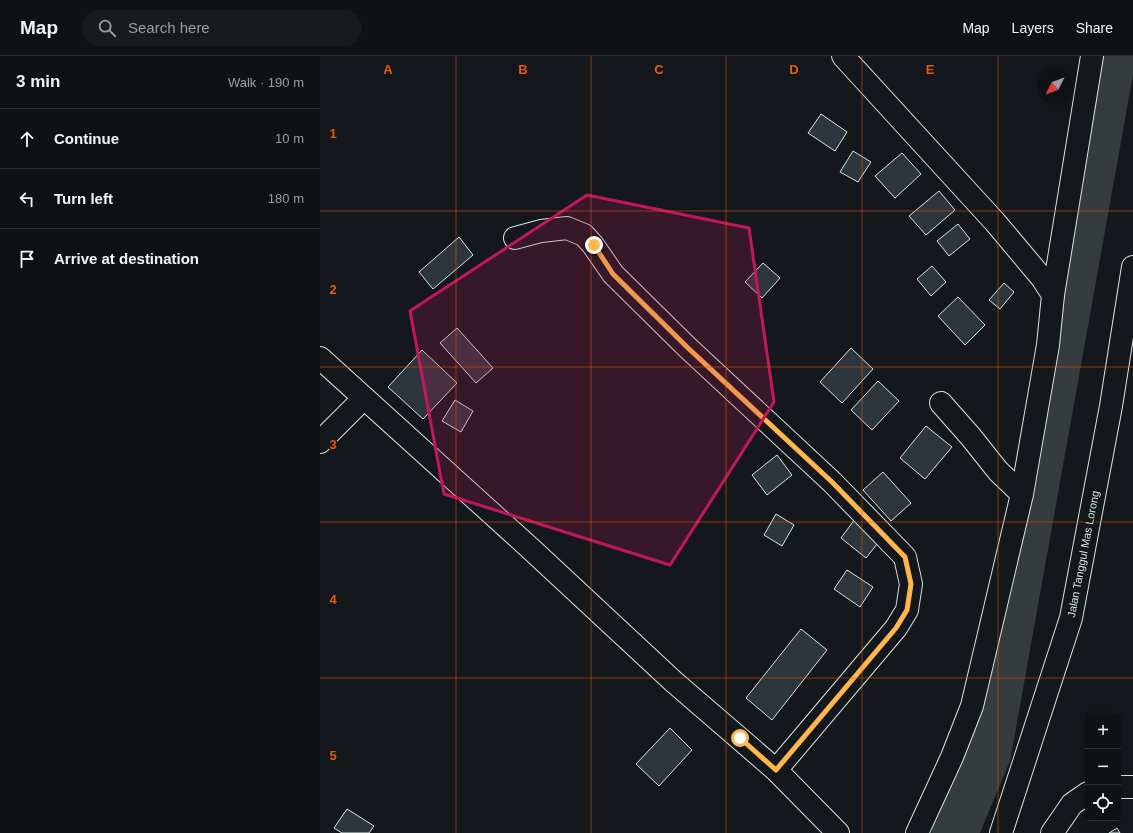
<!DOCTYPE html>
<html lang="en">
<head>
<meta charset="utf-8">
<style>
  :root { --surface:#0f1215; --page:#181b1e; --text:#f1f3f6; --muted:#9b9ea0; --line:#2f3234 }
  body { margin:0; font-family:Arial,sans-serif; background:var(--page); color:var(--text) }
  .controls { position:absolute; right:12px; bottom:12px; display:grid; overflow:hidden; border-radius:4px; box-shadow:0 2px 10px #0003 }
  .controls button { width:36px; height:36px; display:grid; place-items:center; padding:0; border:0; border-bottom:1px solid var(--line); background:var(--surface); color:var(--text); font:20px sans-serif }
  .compass { position:absolute; left:717px; top:12px; width:36px; height:36px; border-radius:50%; background:var(--surface); box-shadow:0 2px 10px #0003; rotate:228deg }
  .stop { position:absolute; width:12px; height:12px; margin:-9px; border:3px solid #ffb74d; border-radius:50%; background:#fff }
  .stop.end { background:#ffb74d; border-color:#fff; box-shadow:0 1px 4px #0008 }
  .list { margin:0; padding:0; list-style:none }
  h2 { display:flex; justify-content:space-between; align-items:center; height:52px; margin:0; padding:0 16px; font-size:17px }
  h2 small { font-size:13px; font-weight:400; color:var(--muted) }
  .list li { display:grid; grid-template-columns:26px 1fr auto; gap:12px; align-items:center; box-sizing:border-box; height:60px; padding:0 16px; border-top:1px solid var(--line) }
  .list b { display:block; font-size:15px; white-space:nowrap }
  .list em { font-size:13px; font-style:normal; color:var(--muted) }
  .icon { flex:none; width:22px; height:22px; fill:none; stroke:currentColor; stroke-width:2; stroke-linecap:round; stroke-linejoin:round }
  .map { position:relative; flex:none; width:813px; height:777px; overflow:hidden }
  header { display:flex; align-items:center; gap:24px; box-sizing:border-box; height:56px; padding:0 20px; background:var(--surface); border-bottom:1px solid var(--line) }
  header strong { font-size:19px }
  nav { display:flex; gap:22px; margin-inline-start:auto; font-size:14px }
  .search { width:280px; height:36px; background:var(--page); display:flex; align-items:center; gap:10px; box-sizing:border-box; padding:0 14px; border-radius:22px; color:var(--muted); font-size:15px }
  main { display:flex }
  aside { flex:1; background:var(--surface) }
  .map>svg:first-child { display:block }
  .lines { fill:none; stroke-linecap:round; stroke-linejoin:round }
  .river { stroke:#363b3e; stroke-width:46 }
  .building { fill:#2c363c; stroke:#d8e6dc }
  .minor-casing { stroke:#d8e6dc; stroke-width:24 }
  .minor { stroke:#14181c; stroke-width:22 }
  .route { stroke:#ffb74d; stroke-width:5 }
  .marked { fill:#c2185b; fill-opacity:0.2; stroke:#c2185b; stroke-width:3; stroke-linejoin:round }
  .grid { fill:none; stroke:#e8590c; stroke-width:1; stroke-opacity:0.55 }
  .labels { text-anchor:middle; stroke-width:3; stroke-linejoin:round; paint-order:stroke }
  .street-label { font-size:11px; fill:#d8e6dc; stroke:#14181c }
  .grid-label { font-size:13px; text-anchor:middle; font-weight:bold; fill:#e8590c; stroke:#14181c; stroke-width:3; stroke-linejoin:round; paint-order:stroke }
</style>
</head>
<body>
<header>
<strong>Map</strong>
<div class="search"><svg class="icon" aria-label="search" viewBox="0 0 24 24"><circle cx="10" cy="10" r="6"/><path d="M15 15l6 6"/></svg>Search here</div>
<nav><a>Map</a><a>Layers</a><a>Share</a></nav>
</header>
<main>
<aside>
<h2>3 min<small>Walk · 190 m</small></h2>
<ul class="list">
<li><svg class="icon" aria-label="ahead" viewBox="0 0 24 24"><path d="M12 20V5M6 11l6-6 6 6"/></svg><div><b>Continue</b></div><em>10 m</em></li>
<li><svg class="icon" aria-label="left" viewBox="0 0 24 24"><path d="M17 20v-9H6M10 6l-5 5 5 5"/></svg><div><b>Turn left</b></div><em>180 m</em></li>
<li><svg class="icon" aria-label="arrive" viewBox="0 0 24 24"><path d="M6 21V4h12l-3 4 3 4H6"/></svg><div><b>Arrive at destination</b></div></li>
</ul>
</aside>
<div class="map">
<svg width="813" height="777" viewBox="0 0 813 777">
  <rect width="100%" height="100%" fill="#14181c"/>
  <g class="lines">
    <!-- river -->
    <path class="river" d="M635 777 668 698 793 0"/>
  </g>
  <!-- building -->
  <g class="building">
    <path d="M501 58 527 76 515 95 488 77Z"/>
    <path d="M533 95 551 106 538 126 520 116Z"/>
    <path d="M582 97 601 118 575 142 555 120Z"/>
    <path d="M619 135 635 154 606 179 589 160Z"/>
    <path d="M638 168 650 183 629 200 617 185Z"/>
    <path d="M139 181 153 199 113 233 99 216Z"/>
    <path d="M443 207 460 222 442 242 425 226Z"/>
    <path d="M612 210 626 226 611 240 597 223Z"/>
    <path d="M684 227 694 236 680 253 669 244Z"/>
    <path d="M638 241 665 269 645 289 618 260Z"/>
    <path d="M137 272 173 312 156 327 120 287Z"/>
    <path d="M531 292 553 313 522 347 500 326Z"/>
    <path d="M102 294 137 327 103 363 68 331Z"/>
    <path d="M558 325 579 345 552 374 531 354Z"/>
    <path d="M135 344 153 355 141 376 122 365Z"/>
    <path d="M606 370 632 391 605 423 580 402Z"/>
    <path d="M457 399 472 419 447 439 432 419Z"/>
    <path d="M563 416 591 447 571 465 543 434Z"/>
    <path d="M456 458 474 469 462 490 444 479Z"/>
    <path d="M535 463 561 483 546 502 521 482Z"/>
    <path d="M527 514 553 531 540 551 514 533Z"/>
    <path d="M481 573 507 594 452 664 426 642Z"/>
    <path d="M350 672 372 694 339 730 316 708Z"/>
    <path d="M27 753 54 770 49 777H22L14 772Z"/>
    <path d="M797 772 800 777H789Z"/>
  </g>
  <g class="lines">
    <defs>
      <g id="minor">
        <path d="M523 0 675 166 722 222 733 239 728 289 702 438 652 650 632 701 597 777"/>
        <path d="M195 182 221 175 247 172 264 179 273 189 293 218 368 292 512 426 585 501 591 528 587 554 576 572 456 714"/>
        <path d="M733 239 772 0"/>
        <path d="M0 302 211 493 354 626 456 714 518 777"/>
        <path d="M621 347 651 381 678 415 702 438"/>
        <path d="M0 386 44 342"/>
        <path d="M798 731H813"/>
        <path d="M681 777 751 562 791 350 813 211"/>
        <path d="M732 777 752 748 768 737"/>
      </g>
    </defs>
    <!-- minor casing -->
    <use href="#minor" class="minor-casing"/>
    <!-- minor -->
    <use href="#minor" class="minor"/>
  </g>
  <g class="lines">
    <!-- route -->
    <path class="route" d="M274 189 293 218 368 292 512 426 585 501 591 528 587 554 576 572 456 714 420 682"/>
  </g>
  <!-- marked area -->
  <path class="marked" d="M267 139 429 172 454 346 350 509 124 438 90 255Z"/>
  <!-- grid -->
  <path class="grid" d="M136 0V777M271 0V777M406 0V777M542 0V777M678 0V777M0 155H813M0 311H813M0 466H813M0 622H813"/>
  <g class="labels">
    <!-- street labels -->
    <g class="street-label">
      <text transform="translate(763 498) rotate(-79)" y="4">Jalan Tanggul Mas Lorong</text>
    </g>
  </g>
  <g class="grid-label">
    <text x="68" y="18">A</text>
    <text x="203" y="18">B</text>
    <text x="339" y="18">C</text>
    <text x="474" y="18">D</text>
    <text x="610" y="18">E</text>
    <text x="13" y="82">1</text>
    <text x="13" y="238">2</text>
    <text x="13" y="393">3</text>
    <text x="13" y="548">4</text>
    <text x="13" y="704">5</text>
  </g>
</svg>
<div class="controls">
<button>+</button>
<button>−</button>
<button><svg class="icon" aria-label="locate" viewBox="0 0 24 24"><circle cx="12" cy="12" r="6"/><path d="M12 2v4M12 18v4M2 12h4M18 12h4"/></svg></button>
</div>
<svg class="compass" viewBox="-18 -18 36 36"><path d="M0-13l5 13h-10z" fill="#e53935"/><path d="M0 13l5-13h-10z" fill="#9b9ea0"/></svg>
<div class="stop" style="left:420px;top:682px"></div>
<div class="stop end" style="left:274px;top:189px"></div>
</div>
</main>
</body>
</html>
